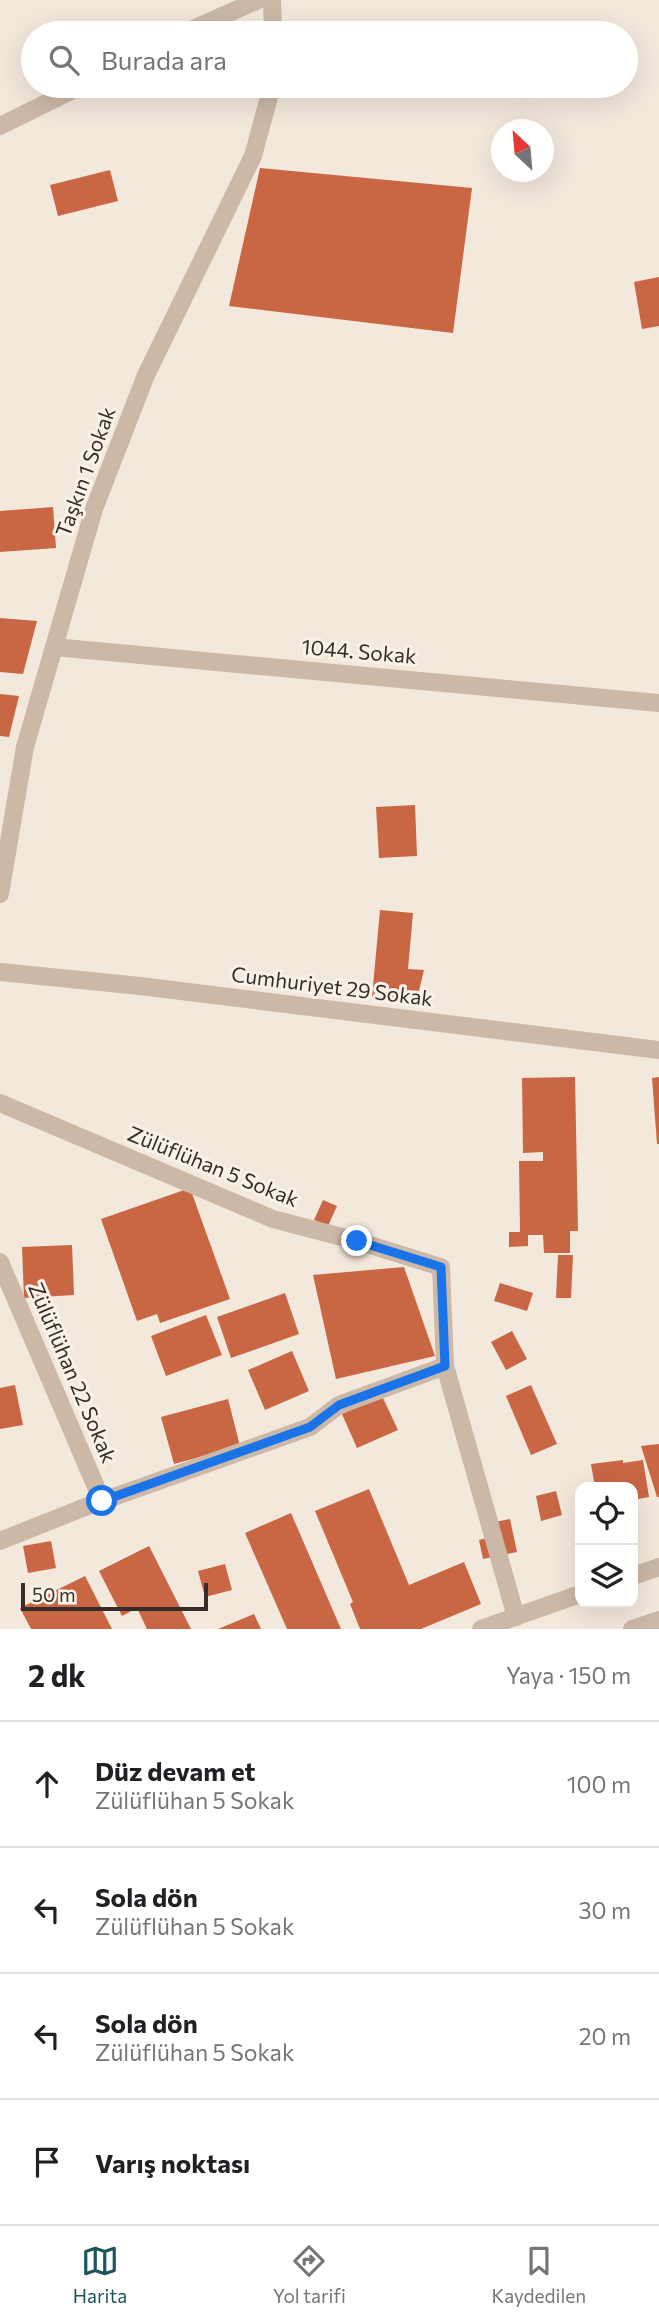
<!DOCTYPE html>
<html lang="tr">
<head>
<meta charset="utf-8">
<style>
  :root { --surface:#fff; --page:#f6f6f6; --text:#202124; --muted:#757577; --line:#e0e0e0; --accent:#1c555a }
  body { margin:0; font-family:Commissioner,sans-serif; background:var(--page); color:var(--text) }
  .controls { position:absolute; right:21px; bottom:21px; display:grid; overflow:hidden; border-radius:14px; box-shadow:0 7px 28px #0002 }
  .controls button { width:63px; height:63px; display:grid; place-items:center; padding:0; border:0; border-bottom:2px solid var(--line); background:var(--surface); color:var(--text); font:35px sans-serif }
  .compass { position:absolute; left:491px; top:119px; width:63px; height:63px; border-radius:50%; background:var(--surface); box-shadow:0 7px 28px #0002; rotate:334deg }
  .scale { position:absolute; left:21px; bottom:18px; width:187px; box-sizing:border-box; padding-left:7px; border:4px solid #372d28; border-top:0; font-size:19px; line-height:24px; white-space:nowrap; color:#372d28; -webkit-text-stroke:5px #faf2e8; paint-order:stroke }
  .stop { position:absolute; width:21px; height:21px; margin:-16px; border:5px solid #1a73e8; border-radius:50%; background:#fff }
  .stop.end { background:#1a73e8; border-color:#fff; box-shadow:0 2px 7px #0008 }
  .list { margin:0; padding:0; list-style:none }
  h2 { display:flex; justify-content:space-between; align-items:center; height:91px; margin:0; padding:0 28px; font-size:30px }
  h2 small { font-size:23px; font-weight:400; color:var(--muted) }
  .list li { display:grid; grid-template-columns:46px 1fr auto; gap:21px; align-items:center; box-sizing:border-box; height:126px; padding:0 28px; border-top:2px solid var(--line) }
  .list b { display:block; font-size:26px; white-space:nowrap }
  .list p { margin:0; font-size:23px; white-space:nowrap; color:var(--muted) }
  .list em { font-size:23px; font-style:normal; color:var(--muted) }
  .icon { flex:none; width:38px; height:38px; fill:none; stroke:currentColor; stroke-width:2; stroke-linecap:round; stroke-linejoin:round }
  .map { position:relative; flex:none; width:659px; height:1629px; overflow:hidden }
  .search { position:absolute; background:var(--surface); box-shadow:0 7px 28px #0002; left:21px; right:21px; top:21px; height:77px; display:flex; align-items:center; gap:18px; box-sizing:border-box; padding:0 24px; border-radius:38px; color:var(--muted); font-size:26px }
  .sheet { height:595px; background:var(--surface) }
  nav { display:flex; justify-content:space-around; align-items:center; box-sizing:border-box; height:98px; border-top:2px solid var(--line); background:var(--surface); font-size:19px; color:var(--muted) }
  nav a { display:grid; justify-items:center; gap:4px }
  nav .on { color:var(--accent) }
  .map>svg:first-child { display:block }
  .building { fill:#c96644 }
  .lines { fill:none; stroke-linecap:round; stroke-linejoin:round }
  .minor { stroke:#cbb8a7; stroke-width:18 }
  .route { stroke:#1a73e8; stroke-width:9 }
  .labels { text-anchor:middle; stroke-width:6; stroke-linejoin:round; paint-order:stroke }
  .street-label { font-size:21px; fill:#372d28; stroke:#faf2e8 }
</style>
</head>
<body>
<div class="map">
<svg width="659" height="1629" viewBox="0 0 659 1629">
  <rect width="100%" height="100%" fill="#f3e8dc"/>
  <!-- building -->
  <g class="building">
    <path d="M260 168 472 188 453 333 229 306Z"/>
    <path d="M110 170 118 201 58 216 50 185Z"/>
    <path d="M659 277V326L642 329 634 282Z"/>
    <path d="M53 507 56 548 0 552V511Z"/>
    <path d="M0 618 37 621 23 674 0 672Z"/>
    <path d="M0 694 19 696 9 737 0 736Z"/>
    <path d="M415 805 417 856 379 858 376 807Z"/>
    <path d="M380 910 413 913 408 969 424 970 417 999 372 997Z"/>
    <path d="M575 1077 578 1231H570V1253H544L543 1235H528V1246L509 1247V1232H520L519 1161H543V1152L523 1153 522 1078Z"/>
    <path d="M659 1077V1144H657L652 1078Z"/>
    <path d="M190 1188 230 1299 160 1323 157 1314 137 1321 101 1219Z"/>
    <path d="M323 1200 337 1206 328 1226 314 1220Z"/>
    <path d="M72 1245 74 1295 24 1298 22 1247Z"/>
    <path d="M558 1255H573L571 1298H556Z"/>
    <path d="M404 1267 435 1356 336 1379 313 1275Z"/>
    <path d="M500 1283 533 1293 527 1311 494 1301Z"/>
    <path d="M285 1293 299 1334 231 1358 217 1317Z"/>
    <path d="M206 1315 222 1355 166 1376 151 1336Z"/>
    <path d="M512 1331 527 1359 506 1370 491 1342Z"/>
    <path d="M292 1351 309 1391 265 1410 248 1370Z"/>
    <path d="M15 1385 23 1425 0 1429V1388Z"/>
    <path d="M531 1385 557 1444 531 1455 506 1396Z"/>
    <path d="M382 1396 398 1430 357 1448 342 1414Z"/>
    <path d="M228 1399 240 1446 174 1464 161 1417Z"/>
    <path d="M659 1444V1497H657L641 1446Z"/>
    <path d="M623 1460V1463L643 1460 649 1497 633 1500V1487H595L591 1464Z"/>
    <path d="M369 1489 409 1585 464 1562 481 1604 421 1629H360L350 1604 353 1602 315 1511Z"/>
    <path d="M556 1491 562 1515 541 1521 536 1496Z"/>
    <path d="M291 1513 341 1629H287L245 1533Z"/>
    <path d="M510 1519 517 1552 483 1559 479 1540 498 1535 495 1522Z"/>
    <path d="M51 1541 56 1568 28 1573 23 1546Z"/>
    <path d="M149 1546 191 1629H147L137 1608 122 1616 99 1571Z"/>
    <path d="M225 1564 232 1590 205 1597 198 1571Z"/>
    <path d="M85 1576 112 1629H31L20 1608Z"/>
    <path d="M254 1614 261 1629H218Z"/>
  </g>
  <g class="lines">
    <!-- minor -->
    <g class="minor">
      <path d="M272 0 273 33"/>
      <path d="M184 33 258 0"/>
      <path d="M0 126 81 86"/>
      <path d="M54 647 659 703"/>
      <path d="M0 894 25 747 94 509 146 375 253 156 272 86"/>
      <path d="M0 972 140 986 659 1050"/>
      <path d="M0 1103 273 1219 357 1241 441 1267 445 1366 516 1617"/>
      <path d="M0 1262 102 1501"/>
      <path d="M0 1541 80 1509 310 1427 339 1405 445 1366"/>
      <path d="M633 1576 659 1567"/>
      <path d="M481 1629 580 1594"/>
      <path d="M632 1629 659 1620"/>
    </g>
  </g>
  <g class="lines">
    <!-- route -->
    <path class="route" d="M102 1501 310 1427 339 1405 445 1366 441 1267 357 1241"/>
  </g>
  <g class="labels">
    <!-- street labels -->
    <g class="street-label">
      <text transform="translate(86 472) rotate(-70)" y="7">Taşkın 1 Sokak</text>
      <text transform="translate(359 652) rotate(5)" y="7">1044. Sokak</text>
      <text transform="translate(332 987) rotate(7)" y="7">Cumhuriyet 29 Sokak</text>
      <text transform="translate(213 1167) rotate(22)" y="7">Zülüflühan 5 Sokak</text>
      <text transform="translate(72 1373) rotate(67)" y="7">Zülüflühan 22 Sokak</text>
    </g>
  </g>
</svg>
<div class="controls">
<button><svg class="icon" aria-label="locate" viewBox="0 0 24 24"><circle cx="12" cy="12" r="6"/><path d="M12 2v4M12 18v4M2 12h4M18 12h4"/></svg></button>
<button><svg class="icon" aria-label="layers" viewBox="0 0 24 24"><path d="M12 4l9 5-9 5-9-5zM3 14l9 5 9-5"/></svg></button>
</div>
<svg class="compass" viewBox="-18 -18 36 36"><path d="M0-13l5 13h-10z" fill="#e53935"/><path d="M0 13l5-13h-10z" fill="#757577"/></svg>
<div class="scale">50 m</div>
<div class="stop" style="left:102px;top:1501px"></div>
<div class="stop end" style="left:357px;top:1241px"></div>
<div class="search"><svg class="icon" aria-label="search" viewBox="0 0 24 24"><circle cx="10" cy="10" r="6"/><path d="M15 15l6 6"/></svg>Burada ara</div>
</div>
<section class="sheet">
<h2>2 dk<small>Yaya · 150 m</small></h2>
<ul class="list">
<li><svg class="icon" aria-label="ahead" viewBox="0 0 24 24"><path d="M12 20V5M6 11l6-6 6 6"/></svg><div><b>Düz devam et</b><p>Zülüflühan 5 Sokak</p></div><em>100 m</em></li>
<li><svg class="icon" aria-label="left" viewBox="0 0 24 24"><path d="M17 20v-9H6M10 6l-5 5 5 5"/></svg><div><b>Sola dön</b><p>Zülüflühan 5 Sokak</p></div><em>30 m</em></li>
<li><svg class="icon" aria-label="left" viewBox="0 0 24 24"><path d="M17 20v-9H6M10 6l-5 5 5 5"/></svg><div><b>Sola dön</b><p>Zülüflühan 5 Sokak</p></div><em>20 m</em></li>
<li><svg class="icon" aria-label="arrive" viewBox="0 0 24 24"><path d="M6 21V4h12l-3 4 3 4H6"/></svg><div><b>Varış noktası</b></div></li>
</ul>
</section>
<nav>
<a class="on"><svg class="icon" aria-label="map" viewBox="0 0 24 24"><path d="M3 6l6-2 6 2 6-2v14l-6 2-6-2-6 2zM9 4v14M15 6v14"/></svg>Harita</a>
<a><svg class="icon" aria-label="directions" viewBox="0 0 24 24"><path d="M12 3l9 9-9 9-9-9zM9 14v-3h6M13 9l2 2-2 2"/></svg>Yol tarifi</a>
<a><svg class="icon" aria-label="saved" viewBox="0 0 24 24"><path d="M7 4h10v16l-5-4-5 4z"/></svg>Kaydedilen</a>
</nav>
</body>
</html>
